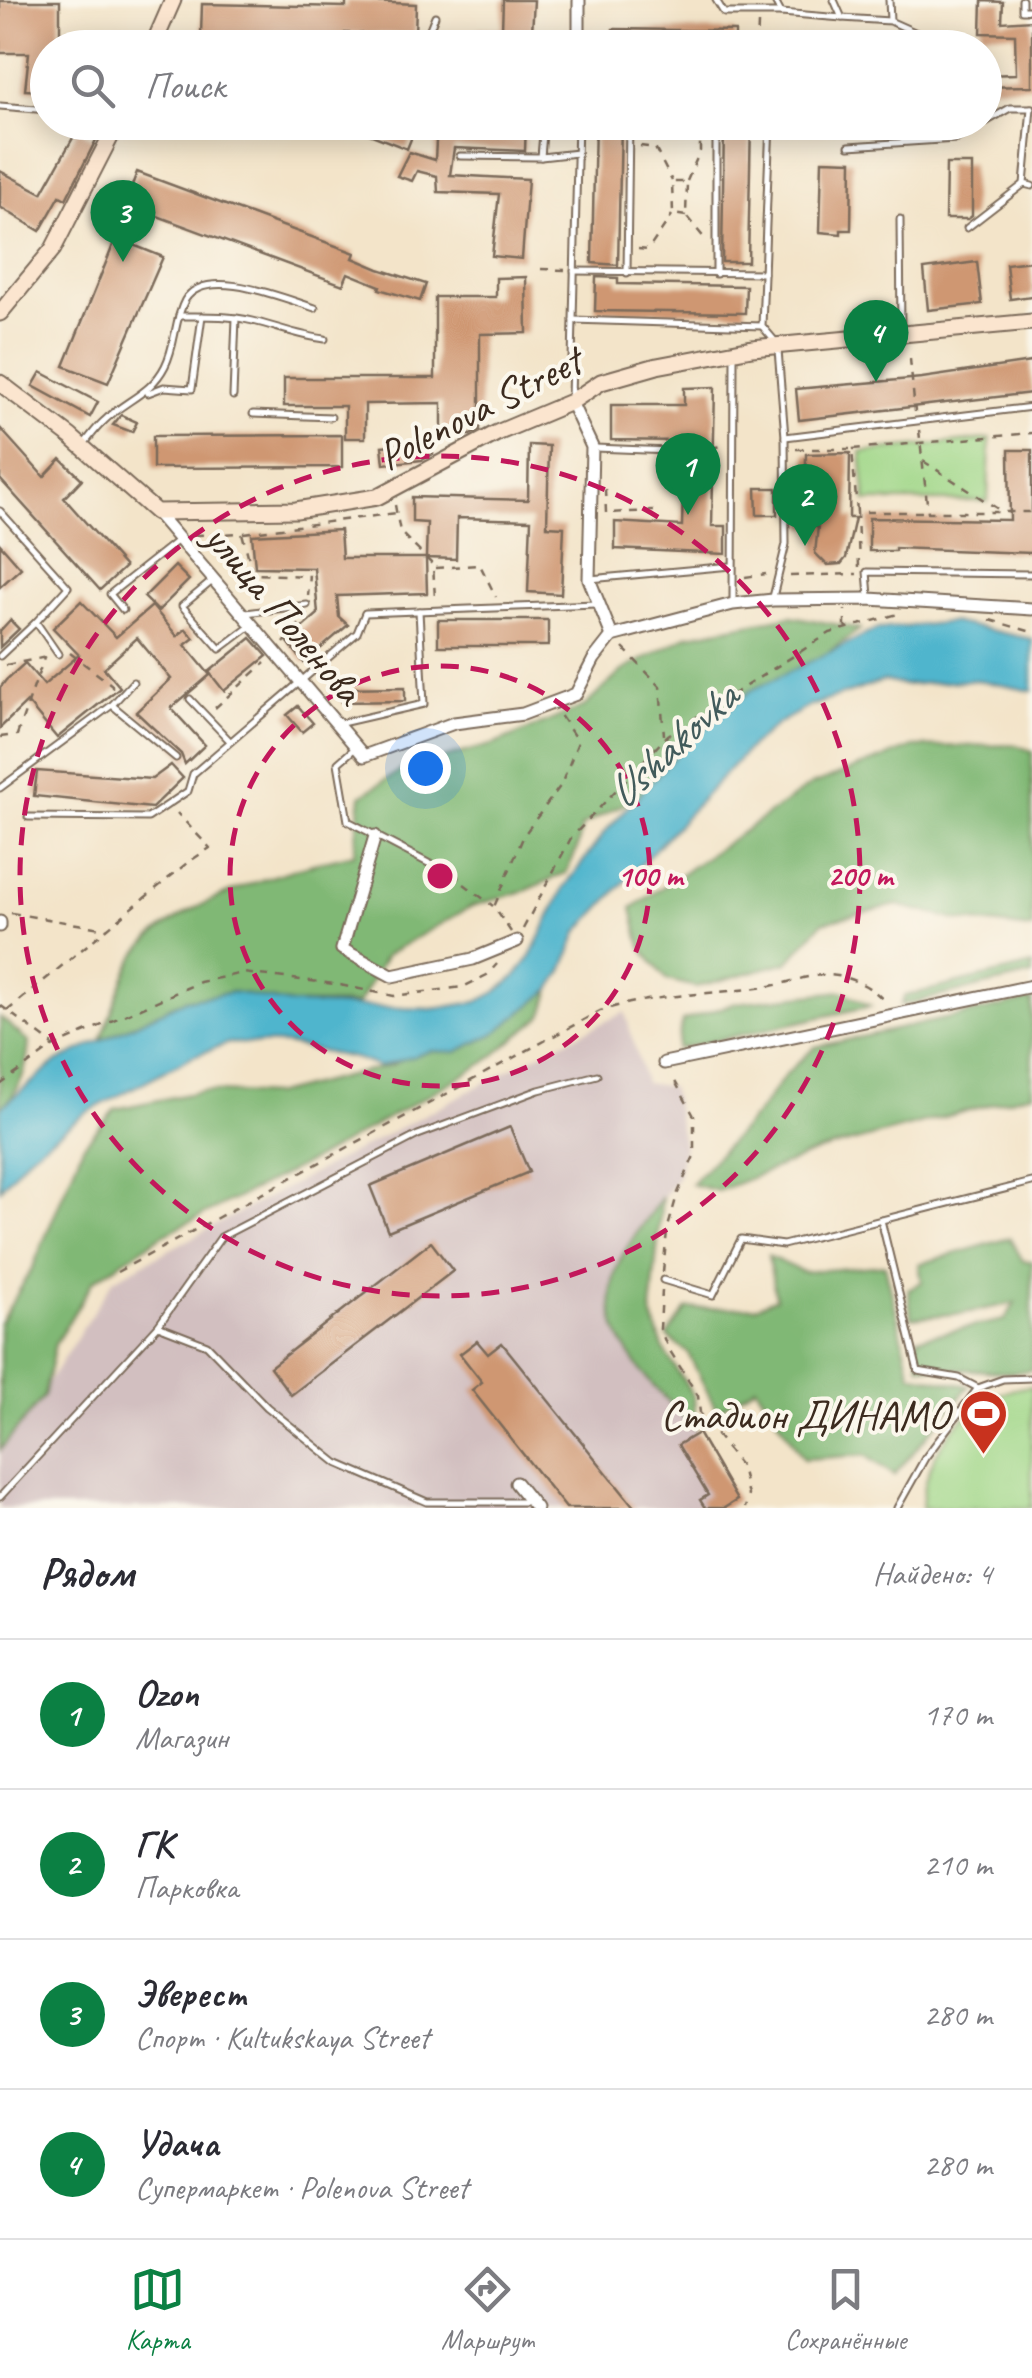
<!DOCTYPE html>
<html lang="ru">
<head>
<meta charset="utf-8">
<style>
  :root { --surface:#fff; --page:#f2f2f3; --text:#2b2b33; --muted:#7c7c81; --line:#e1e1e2; --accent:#0b8043 }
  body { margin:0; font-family:Caveat,sans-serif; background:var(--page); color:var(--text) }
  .you { position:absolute; left:425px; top:768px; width:35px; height:35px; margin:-25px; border:8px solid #fff; border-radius:50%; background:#1a73e8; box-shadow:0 0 0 15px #1a73e833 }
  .badge { display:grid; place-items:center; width:65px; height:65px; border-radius:50%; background:var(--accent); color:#fff; font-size:32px; font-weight:700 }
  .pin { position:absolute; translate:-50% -82px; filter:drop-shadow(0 2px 5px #0008) }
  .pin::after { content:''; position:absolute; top:52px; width:35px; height:30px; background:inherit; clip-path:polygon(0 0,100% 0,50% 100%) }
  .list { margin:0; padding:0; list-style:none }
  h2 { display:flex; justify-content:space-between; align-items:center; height:130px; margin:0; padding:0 40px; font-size:42px }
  h2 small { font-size:32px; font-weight:400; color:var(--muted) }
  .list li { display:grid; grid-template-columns:65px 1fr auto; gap:30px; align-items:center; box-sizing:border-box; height:150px; padding:0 40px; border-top:2px solid var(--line) }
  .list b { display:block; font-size:38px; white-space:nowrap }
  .list p { margin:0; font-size:32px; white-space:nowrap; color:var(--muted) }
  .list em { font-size:32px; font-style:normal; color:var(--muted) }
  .icon { flex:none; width:55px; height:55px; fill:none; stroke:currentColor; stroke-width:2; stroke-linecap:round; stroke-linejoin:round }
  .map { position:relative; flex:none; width:1032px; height:1508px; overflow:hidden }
  .search { position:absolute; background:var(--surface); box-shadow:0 5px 25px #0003; left:30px; right:30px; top:30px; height:110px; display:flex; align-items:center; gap:25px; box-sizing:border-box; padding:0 35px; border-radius:55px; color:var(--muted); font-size:38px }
  .sheet { height:730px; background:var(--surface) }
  nav { display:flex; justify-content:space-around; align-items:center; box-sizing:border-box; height:140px; border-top:2px solid var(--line); background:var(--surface); font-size:28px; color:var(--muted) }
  nav a { display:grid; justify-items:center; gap:5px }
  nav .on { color:var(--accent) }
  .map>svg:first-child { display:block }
  .industrial { fill:#d2bfc0 }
  .green { fill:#a1d789; stroke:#6e8054; stroke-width:2.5 }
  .forest { fill:#80b875; stroke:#5e714a; stroke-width:2.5 }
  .water { fill:#4fb5cd; stroke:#457076; stroke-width:2.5 }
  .building { fill:#cf9772 }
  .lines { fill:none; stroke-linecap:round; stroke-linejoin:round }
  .lane-casing { stroke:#7b6b5a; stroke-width:9 }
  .street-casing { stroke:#7b6b5a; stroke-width:15 }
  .secondary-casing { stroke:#7b6b5a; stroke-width:19 }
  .path { stroke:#7b6b5a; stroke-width:2.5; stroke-dasharray:8 8; stroke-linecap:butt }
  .lane { stroke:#fff; stroke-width:5 }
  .street { stroke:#fff; stroke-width:11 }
  .secondary { stroke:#fbe5cf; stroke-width:15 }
  .ring { fill:none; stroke:#c2185b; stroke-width:5; stroke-dasharray:18 12 }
  .labels { text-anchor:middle; stroke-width:8; stroke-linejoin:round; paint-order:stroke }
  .street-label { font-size:42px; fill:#3b2a1e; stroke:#fbf7ec }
  .poi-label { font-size:42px; fill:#3b2a1e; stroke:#fbf7ec; text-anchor:end }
  .water-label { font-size:45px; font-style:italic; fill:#425b5b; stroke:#fbf7ec }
  .centre { fill:#c2185b; stroke:#fbf7ec; stroke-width:5 }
  .ring-label { font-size:30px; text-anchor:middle; font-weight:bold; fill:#c2185b; stroke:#fbf7ec; stroke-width:8; stroke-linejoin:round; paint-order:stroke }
</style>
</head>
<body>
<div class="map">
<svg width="1032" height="1508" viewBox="0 0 1032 1508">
  <rect width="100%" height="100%" fill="#fbf7ec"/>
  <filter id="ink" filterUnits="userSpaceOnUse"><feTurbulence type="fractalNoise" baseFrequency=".01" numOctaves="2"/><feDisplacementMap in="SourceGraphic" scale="20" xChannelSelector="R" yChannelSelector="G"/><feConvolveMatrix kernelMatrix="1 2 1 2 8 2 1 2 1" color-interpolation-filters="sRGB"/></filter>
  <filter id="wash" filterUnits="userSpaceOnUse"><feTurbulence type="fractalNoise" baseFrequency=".0048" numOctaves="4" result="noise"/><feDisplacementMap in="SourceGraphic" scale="40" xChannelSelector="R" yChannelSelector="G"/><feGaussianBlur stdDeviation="2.25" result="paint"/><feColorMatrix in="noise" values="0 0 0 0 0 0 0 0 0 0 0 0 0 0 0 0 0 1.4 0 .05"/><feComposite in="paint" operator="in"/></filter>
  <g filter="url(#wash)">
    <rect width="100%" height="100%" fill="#f3e4c9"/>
    <!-- industrial -->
    <path class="industrial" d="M625 1012 645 1083 671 1087 684 1146 678 1176 620 1260 636 1366 695 1428 737 1500 726 1508H0V1450L44 1396 46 1386 114 1279 541 1053Z"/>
    <!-- green -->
    <g class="green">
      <path d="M990 439 988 501H866L861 452Z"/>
      <path d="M1032 1386V1508H922C924 1449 972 1391 1032 1386Z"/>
    </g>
    <!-- forest -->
    <g class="forest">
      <path d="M791 616 860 629 821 658 750 691 684 746 637 797 582 826 577 849 566 873 527 890 472 906 386 955 358 1004H291L234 992 185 1000 101 1040C112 1014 122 975 138 953 174 902 294 867 354 854L361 796 403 769 495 744 585 706 622 671 689 635Z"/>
      <path d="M1016 745 1032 751V929L957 920 897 905 823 922 788 962 696 987 667 980 641 947 632 908 811 785 913 747Z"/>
      <path d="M1032 965V975L901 1005 905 996Z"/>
      <path d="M551 989 543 1015 486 1062 319 1157 161 1236 93 1281 55 1344 44 1396 0 1450V1323L33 1267 83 1146 115 1109 203 1091 272 1095 392 1065 406 1057 431 1051 456 1052 494 1034Z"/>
      <path d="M842 991 871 1006 677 1049 682 1021 735 1003Z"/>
      <path d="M1032 1000V1093L819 1151 718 1191 691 1184 758 1112 786 1074 815 1047Z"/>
      <path d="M0 1017 29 1042C27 1068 21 1092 0 1108Z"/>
      <path d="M662 1197 651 1311 663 1348 694 1397 695 1428C652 1383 589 1332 619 1263 629 1240 648 1218 662 1197Z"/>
      <path d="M1010 1238 1023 1261H1032V1370L1011 1373 919 1366 917 1338 1005 1320 1015 1303 965 1313 911 1318 908 1289 922 1282 919 1264Z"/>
      <path d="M768 1256 803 1272 885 1265 911 1374 969 1386 894 1475 865 1455 804 1459 756 1386 717 1411 688 1353 667 1336 687 1309 756 1307 776 1298Z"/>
    </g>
    <!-- water -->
    <path class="water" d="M951 622 1032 639V691L977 680 903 685 884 681 810 706 779 723 753 744 578 932 563 971 551 989 494 1034 456 1052 431 1051 378 1067 358 1059 285 1044 229 1043 193 1056 86 1113 29 1155 0 1189V1108L58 1061 185 1000 234 992 291 1004 432 1009 477 1002 496 992 515 977 531 956 564 888 604 833 684 746 750 691 877 629Z"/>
    <g id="blocks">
      <!-- building -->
      <g class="building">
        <path d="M503 0H534L531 48H476L478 28 502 29Z"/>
        <path d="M0 1H60V48H48L44 91 25 90 29 53H0Z"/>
        <path d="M346 1 416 4 415 35 345 33V37L201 35 202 4 346 7Z"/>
        <path d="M982 1 1003 2 1002 22 1032 20V86L984 87V75L1016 74 1015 34 981 33Z"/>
        <path d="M613 29 735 31V48H612Z"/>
        <path d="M339 122H382L413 134 407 149Z"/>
        <path d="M437 122H526L525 151 454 148 450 175 528 179 522 259 492 256 499 194 438 192 437 176 417 171 412 181 397 176 409 152 435 160Z"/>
        <path d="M595 122H621L618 265 592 263Z"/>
        <path d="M724 122H751L748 262H722Z"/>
        <path d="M78 129 96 140 66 199 60 196 40 231 0 207V171L42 193Z"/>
        <path d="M822 160 852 161 851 230H841V234L820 232Z"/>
        <path d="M946 164H972V216L968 219H945Z"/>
        <path d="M137 172 355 253 353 258 379 269 426 284 420 301 379 289 380 286 348 273 343 285 125 204Z"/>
        <path d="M116 238 163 257 108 383 64 366Z"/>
        <path d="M1032 261V296L1010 299 1006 264Z"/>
        <path d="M977 262 982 304 928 310 924 269Z"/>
        <path d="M526 277 527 333 480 334V430L470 435H442V403L365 404V438H345V406H284V378H435V297H496V278Z"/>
        <path d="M596 277 618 278V284L746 286 745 313 595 311Z"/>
        <path d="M1031 362 1032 393 799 420 796 389 922 378Z"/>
        <path d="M41 372 98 402 90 417 33 386Z"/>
        <path d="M715 387 712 526H726V554L615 549V522L682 526 684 460 682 441 611 440V405H684V388Z"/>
        <path d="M121 415 137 422 132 432 113 425Z"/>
        <path d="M0 428 44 477 61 459 82 479 64 498 125 567 100 590 0 479Z"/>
        <path d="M342 435V467L153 468V436Z"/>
        <path d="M432 442 433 454 422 460 384 464 382 446Z"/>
        <path d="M529 445 549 446 547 526 564 527 561 594 528 592 531 520 457 518 456 559 426 558 427 523 412 522V497L528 500Z"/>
        <path d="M1009 450H1032V553L895 548V551H869V518L1010 520Z"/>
        <path d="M850 453 849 518H855L846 558 841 564 827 565 815 553 818 527H805L806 454Z"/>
        <path d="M756 488H777V515H757Z"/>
        <path d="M340 530 342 558H426L427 593 337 596 339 617 348 625 304 663 287 641 318 614 314 568 255 567 252 535Z"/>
        <path d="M0 544 21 568 0 587Z"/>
        <path d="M175 566 189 580 158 611 144 597Z"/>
        <path d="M81 601 116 637 152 606 177 636 186 629 194 638 185 645 210 675 171 708 205 745 185 764 181 754 136 712 171 679 137 638 104 668 120 687 57 738 27 702 0 728V688L6 680 25 663 44 685 79 655 53 628Z"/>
        <path d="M10 620 19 629 0 647V631Z"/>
        <rect x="438" y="620" width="110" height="26"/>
        <path d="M251 638 267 656 224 691 209 672Z"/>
        <path d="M405 687V701L341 702V688Z"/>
        <path d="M298 706 313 723 302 732 287 715Z"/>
        <path d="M171 765 183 778 152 808 34 796 37 771 152 779Z"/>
        <path d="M510 1127 529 1172 388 1231 370 1186Z"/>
        <path d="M431 1242 453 1271 291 1395 270 1367Z"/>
        <path d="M477 1341 488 1354 502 1343 635 1508H566L472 1390 482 1382 460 1354Z"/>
        <path d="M698 1433 737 1500 724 1508H705L700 1500 708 1495 678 1445Z"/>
      </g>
    </g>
  </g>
  <g filter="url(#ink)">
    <use href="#blocks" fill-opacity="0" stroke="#7b6b5a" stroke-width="2.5"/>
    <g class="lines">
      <defs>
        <g id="lane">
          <path d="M716 0 724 13H781"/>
          <path d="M774 0 781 13 842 18"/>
          <path d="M834 0 842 18 890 21"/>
          <path d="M889 0 890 21 919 34"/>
          <path d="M1022 0V10H1032"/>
          <path d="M158 38 178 48"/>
          <path d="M422 48 435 16"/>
          <path d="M0 106 48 110"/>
          <path d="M1031 108 1024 184 1032 186"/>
          <path d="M544 122 541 157 577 153"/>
          <path d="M770 122 762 326 774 340"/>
          <path d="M849 146 956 139 1010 108H1032"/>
          <path d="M460 156 541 157"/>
          <path d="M900 219 901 331"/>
          <path d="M967 228 1024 184"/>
          <path d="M574 271 764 273"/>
          <path d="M627 273 629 122"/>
          <path d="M716 274V122"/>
          <path d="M179 316C204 316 229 315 253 321 278 327 299 336 325 339"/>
          <path d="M573 320 762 326"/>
          <path d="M148 393 164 387 192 389 202 316"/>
          <path d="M233 396 236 318"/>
          <path d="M571 399 578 122"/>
          <path d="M253 414 331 417"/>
          <path d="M785 437 1032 407"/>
          <path d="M84 444C90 437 96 428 104 421 125 400 151 394 165 366 176 345 174 320 185 300 206 265 285 299 315 308"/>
          <path d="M595 448 670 451"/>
          <path d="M0 511 68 587 36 622 58 654"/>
          <path d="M590 579 731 566"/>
          <path d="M211 582 182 606 220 649 252 625"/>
          <path d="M869 596 867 572 1032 574"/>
          <path d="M773 597 786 544 785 437 778 350"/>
          <path d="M733 601 734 357"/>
          <path d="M123 610 110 594 177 541"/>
          <path d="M246 613 307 605"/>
          <path d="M0 656 36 622"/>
          <path d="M190 699 230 741"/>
          <path d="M112 705 176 758"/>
          <path d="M337 724 424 704 419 611"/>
          <path d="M354 749 338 763 348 821 455 877"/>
          <path d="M0 788 112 705 133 682"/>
          <path d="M28 817 148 818 188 791 193 774 357 633 365 613 596 604"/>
          <path d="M881 1220 918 1371 959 1378 978 1388"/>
          <path d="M663 1280 713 1295 741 1239 783 1245 1032 1182"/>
          <path d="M158 1326 207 1345 267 1407 337 1463 427 1502H528"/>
          <path d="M0 1497 158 1326 221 1237 418 1135 539 1090 597 1075"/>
          <path d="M897 1508 925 1458 978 1388 1003 1379 1032 1378"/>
        </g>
        <g id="street">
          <path d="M579 48V0"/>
          <path d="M571 402 592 447 589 579 612 636 733 604 773 600 869 599 1032 609"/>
          <path d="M156 512 364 756 454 723 523 714 576 694 594 659 612 636"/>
          <path d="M375 836 342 949 392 976 473 959 517 941"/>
          <path d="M0 922V926"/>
          <path d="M664 1063 1032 986"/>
          <path d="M516 1483 536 1508"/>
        </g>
        <g id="secondary">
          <path d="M152 48 173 0"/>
          <path d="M0 313 53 249 118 122"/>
          <path d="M0 383 71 437 156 512 296 510 377 497 497 433 571 402 601 382 657 366 752 348 1032 322"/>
        </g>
      </defs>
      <!-- lane casing -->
      <use href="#lane" class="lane-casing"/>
      <!-- street casing -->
      <use href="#street" class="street-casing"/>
      <!-- secondary casing -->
      <use href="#secondary" class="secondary-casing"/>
      <!-- path -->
      <g class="path">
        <path d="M757 48 758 24"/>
        <path d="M640 146 655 148 672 181"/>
        <path d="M687 181 700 151V122"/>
        <path d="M686 216 673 214 672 182H687L686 216 706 240"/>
        <path d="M638 249 648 250 672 215"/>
        <path d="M541 269 565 270"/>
        <path d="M910 359 915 412"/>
        <path d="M919 430 928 512H1032"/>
        <path d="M796 449H850"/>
        <path d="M679 453 722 446"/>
        <path d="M923 461 1001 511"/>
        <path d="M605 489 606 513 654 511"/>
        <path d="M395 505 400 532 433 565 435 598"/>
        <path d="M857 512 852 449 1032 433"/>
        <path d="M244 533 397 513"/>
        <path d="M195 535 242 533 253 574 310 576 308 596"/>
        <path d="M859 567 857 512H928"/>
        <path d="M435 568 480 565 496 597"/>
        <path d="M790 576 857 574"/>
        <path d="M745 577 766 574"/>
        <path d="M990 620 1032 632"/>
        <path d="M845 627V610"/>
        <path d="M284 643 307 614"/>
        <path d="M623 648 660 686 664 735"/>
        <path d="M70 653 112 685V689"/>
        <path d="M6 665 47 657"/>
        <path d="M215 708 265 663"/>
        <path d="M0 737 17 735 44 658"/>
        <path d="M464 884 493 906"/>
        <path d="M11 913 107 929"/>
        <path d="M523 929 571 838 668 735 830 633 898 614"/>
        <path d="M511 932 494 907 524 835 561 785 578 742 558 712"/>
        <path d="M0 1005 53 1045"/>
        <path d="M7 1011 187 863 210 848 177 813"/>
        <path d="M0 1085 54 1046 200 982 243 973 335 984 394 996 463 987 487 975 497 964"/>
        <path d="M117 1272 600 1011C656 993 714 995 771 986 789 983 807 975 825 975 845 974 876 987 886 1004"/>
        <path d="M663 1272 667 1231 677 1195 694 1156V1116L672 1076"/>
        <path d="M662 1290 660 1329 667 1346 698 1396 700 1413 741 1467 748 1495 745 1508"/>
      </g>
      <!-- lane -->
      <use href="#lane" class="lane"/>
      <!-- street -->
      <use href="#street" class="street"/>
      <!-- secondary -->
      <use href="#secondary" class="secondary"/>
    </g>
  </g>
  <!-- distance rings -->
  <g class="ring">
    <circle cx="440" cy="876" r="210"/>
    <circle cx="440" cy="876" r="420"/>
  </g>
  <!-- icons -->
  <defs>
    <symbol id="stadium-pin" viewBox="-11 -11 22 30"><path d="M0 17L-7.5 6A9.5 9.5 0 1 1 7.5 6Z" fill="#c8321e" stroke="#fbf7ec"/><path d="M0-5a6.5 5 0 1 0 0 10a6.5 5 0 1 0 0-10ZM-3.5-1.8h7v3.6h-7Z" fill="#fff"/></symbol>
  </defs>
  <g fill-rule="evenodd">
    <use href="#stadium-pin" x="956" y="1386" width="55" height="75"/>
  </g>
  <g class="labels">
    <!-- street labels -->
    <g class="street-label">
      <text transform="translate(479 407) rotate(-27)" y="15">Polenova Street</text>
      <text transform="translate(285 613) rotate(50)" y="15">улица Поленова</text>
    </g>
    <!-- poi labels -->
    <g class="poi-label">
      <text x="949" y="1429">Стадион ДИНАМО</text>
    </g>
    <!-- water labels -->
    <g class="water-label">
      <text transform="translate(671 744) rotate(-43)" y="16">Ushakovka</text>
    </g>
  </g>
  <circle cx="440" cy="876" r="15" class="centre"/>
  <g class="ring-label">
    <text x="650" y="886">100 m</text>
    <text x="860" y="886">200 m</text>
  </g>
</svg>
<div class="you"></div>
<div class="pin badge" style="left:688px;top:515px">1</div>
<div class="pin badge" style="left:805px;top:546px">2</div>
<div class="pin badge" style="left:123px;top:262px">3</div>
<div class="pin badge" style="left:876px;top:382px">4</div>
<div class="search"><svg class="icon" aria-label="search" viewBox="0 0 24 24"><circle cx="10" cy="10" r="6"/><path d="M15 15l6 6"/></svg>Поиск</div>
</div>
<section class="sheet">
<h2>Рядом<small>Найдено: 4</small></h2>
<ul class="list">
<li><span class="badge">1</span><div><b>Ozon</b><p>Магазин</p></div><em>170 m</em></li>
<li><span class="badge">2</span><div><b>ГК</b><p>Парковка</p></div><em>210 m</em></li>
<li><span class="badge">3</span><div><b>Эверест</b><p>Спорт · Kultukskaya Street</p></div><em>280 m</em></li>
<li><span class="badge">4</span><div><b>Удача</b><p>Супермаркет · Polenova Street</p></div><em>280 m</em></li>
</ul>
</section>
<nav>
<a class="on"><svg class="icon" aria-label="map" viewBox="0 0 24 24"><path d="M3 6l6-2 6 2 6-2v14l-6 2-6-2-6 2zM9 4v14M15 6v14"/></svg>Карта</a>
<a><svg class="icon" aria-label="directions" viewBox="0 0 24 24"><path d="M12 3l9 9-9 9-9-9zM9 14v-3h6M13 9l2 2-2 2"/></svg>Маршрут</a>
<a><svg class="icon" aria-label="saved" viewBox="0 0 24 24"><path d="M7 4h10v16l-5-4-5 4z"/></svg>Сохранённые</a>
</nav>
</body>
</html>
